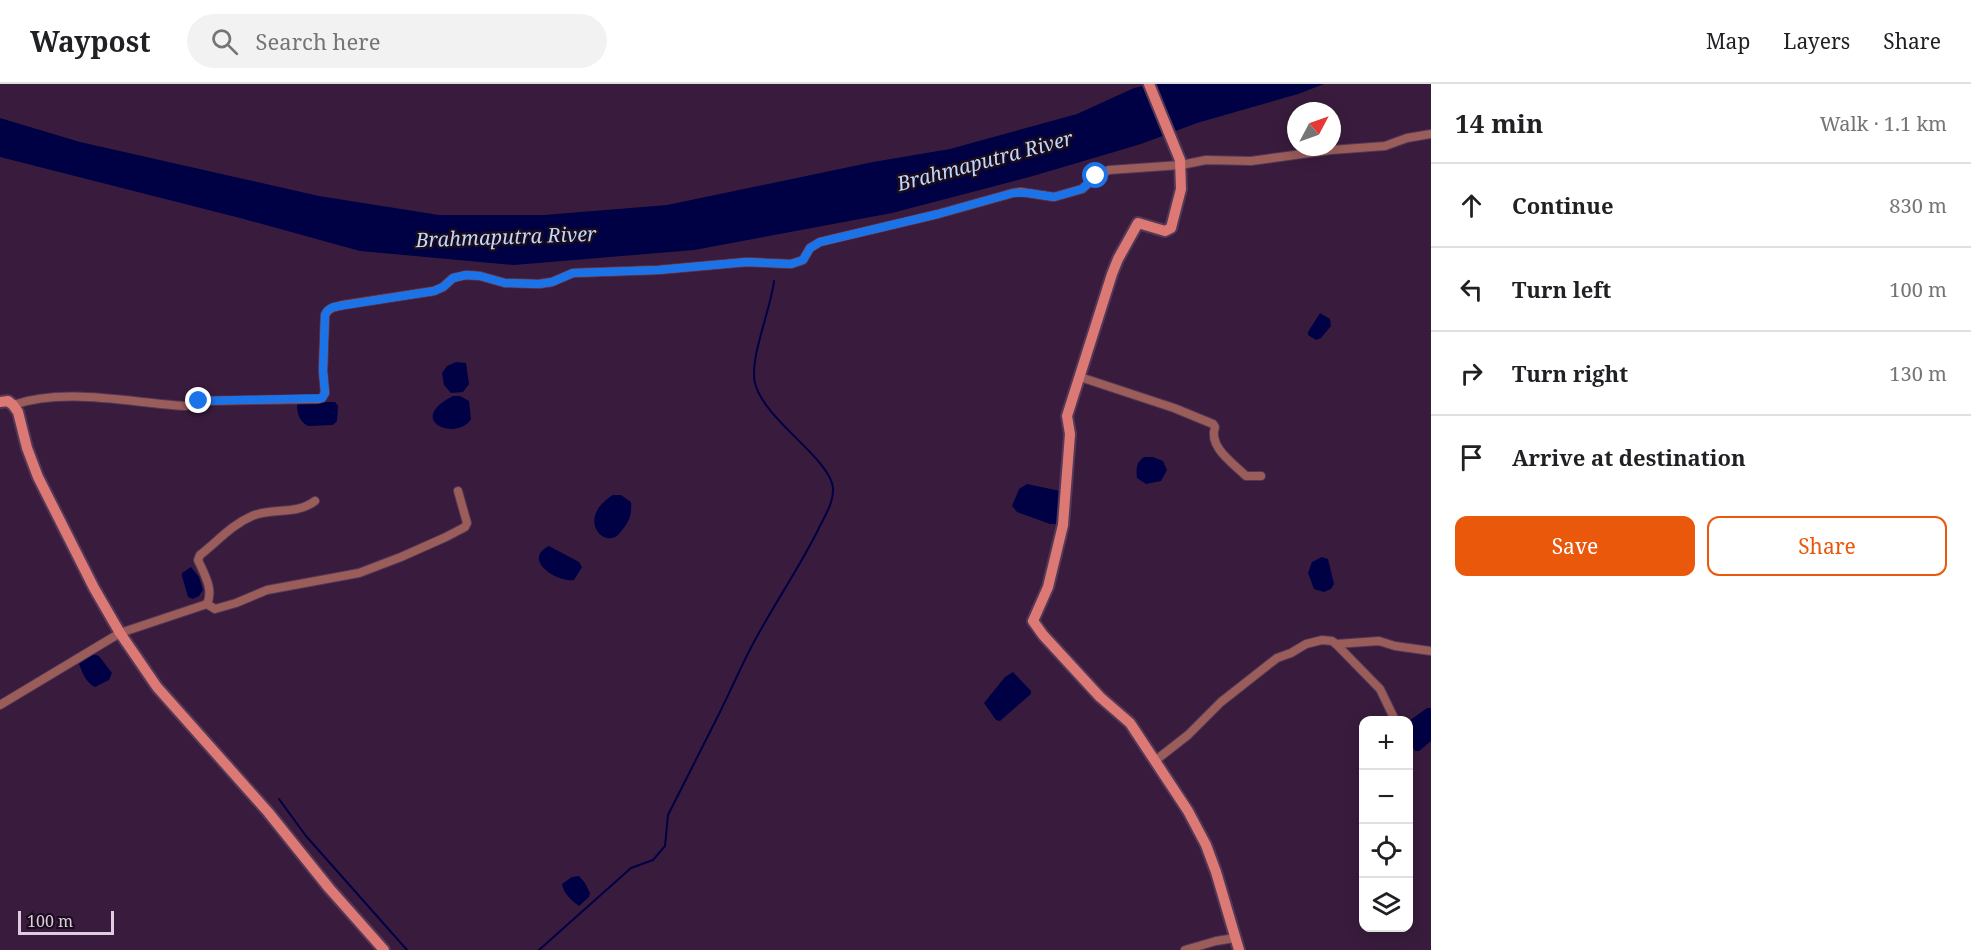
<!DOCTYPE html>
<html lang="en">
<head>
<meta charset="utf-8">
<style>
  :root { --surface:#fff; --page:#f2f2f2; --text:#202124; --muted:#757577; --line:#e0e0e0; --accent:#ea580c }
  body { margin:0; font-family:"Noto Serif",serif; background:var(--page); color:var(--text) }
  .controls { position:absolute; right:18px; bottom:18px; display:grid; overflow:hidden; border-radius:12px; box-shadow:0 3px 15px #0003 }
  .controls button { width:54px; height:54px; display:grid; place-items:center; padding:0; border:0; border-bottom:2px solid var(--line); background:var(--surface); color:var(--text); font:30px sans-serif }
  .compass { position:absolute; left:1287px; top:18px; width:54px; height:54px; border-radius:50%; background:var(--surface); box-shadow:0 3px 15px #0003; rotate:49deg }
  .scale { position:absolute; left:18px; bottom:15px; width:96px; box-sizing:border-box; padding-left:6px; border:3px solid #dfcce1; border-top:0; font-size:16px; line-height:21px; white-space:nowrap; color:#dfcce1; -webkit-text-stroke:4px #190c1b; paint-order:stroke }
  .stop { position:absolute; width:18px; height:18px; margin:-14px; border:4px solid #1a73e8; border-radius:50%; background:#fff }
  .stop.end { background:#1a73e8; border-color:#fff; box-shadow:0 2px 6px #0008 }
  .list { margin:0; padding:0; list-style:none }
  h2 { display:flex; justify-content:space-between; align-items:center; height:78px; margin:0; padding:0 24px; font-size:26px }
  h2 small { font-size:20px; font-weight:400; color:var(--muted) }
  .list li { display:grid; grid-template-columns:39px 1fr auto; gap:18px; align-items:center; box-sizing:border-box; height:84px; padding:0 24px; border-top:2px solid var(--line) }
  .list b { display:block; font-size:22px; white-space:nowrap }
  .list em { font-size:20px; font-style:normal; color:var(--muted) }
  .actions { display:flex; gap:12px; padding:18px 24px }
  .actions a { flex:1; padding:14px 0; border:2px solid var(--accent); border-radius:12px; text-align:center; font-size:21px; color:var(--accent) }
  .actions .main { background:var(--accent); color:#fff }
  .icon { flex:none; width:33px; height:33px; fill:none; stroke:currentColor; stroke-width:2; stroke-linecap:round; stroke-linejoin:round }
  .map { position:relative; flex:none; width:1431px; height:866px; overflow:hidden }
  header { display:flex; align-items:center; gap:36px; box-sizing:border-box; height:84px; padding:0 30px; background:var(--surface); border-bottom:2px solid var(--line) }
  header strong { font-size:28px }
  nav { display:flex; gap:33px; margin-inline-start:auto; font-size:21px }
  .search { width:420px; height:54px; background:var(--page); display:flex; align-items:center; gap:15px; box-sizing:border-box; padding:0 21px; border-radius:33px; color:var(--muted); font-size:22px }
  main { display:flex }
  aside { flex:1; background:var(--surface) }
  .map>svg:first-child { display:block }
  .water { fill:#004 }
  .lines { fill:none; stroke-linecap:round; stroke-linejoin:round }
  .stream { stroke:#004; stroke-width:2 }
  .street-casing { stroke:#543857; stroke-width:10 }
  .secondary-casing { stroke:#543857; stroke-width:14 }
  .street { stroke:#9b5d5a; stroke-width:8 }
  .secondary { stroke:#dc7975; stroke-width:10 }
  .route { stroke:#1a73e8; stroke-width:8 }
  .labels { text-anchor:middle; stroke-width:5; stroke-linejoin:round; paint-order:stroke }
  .water-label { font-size:20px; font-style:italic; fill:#c1d6fe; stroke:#190c1b }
</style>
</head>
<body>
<header>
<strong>Waypost</strong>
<div class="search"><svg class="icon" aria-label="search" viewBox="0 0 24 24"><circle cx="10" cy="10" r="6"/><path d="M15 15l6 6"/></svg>Search here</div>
<nav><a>Map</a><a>Layers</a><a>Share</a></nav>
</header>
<main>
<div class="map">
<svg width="1431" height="866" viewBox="0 0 1431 866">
  <rect width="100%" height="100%" fill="#391c3d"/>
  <!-- water -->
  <g class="water">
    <path d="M1152 0H1324L1298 10 1197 39 1141 60 1033 92 892 129 694 166 514 181 360 167 240 134 0 73V34L80 58 319 112 439 131H544L667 121 873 78 950 65 1077 30 1134 4Z"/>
    <path d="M1320 229 1330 235 1331 242 1321 254 1316 256 1308 251V248Z"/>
    <path d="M456 278 466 279 469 300 463 308 451 309 444 301 442 289 447 282Z"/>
    <path d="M453 312H460L469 317 471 335C457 358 404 337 453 312Z"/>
    <path d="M300 318H335L338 322 337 337 333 341 308 342C300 338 297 330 297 321Z"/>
    <path d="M1144 373H1153L1163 377 1167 386 1161 397 1146 400 1137 394C1136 385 1136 378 1144 373Z"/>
    <path d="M1027 400 1060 407 1062 411 1059 437 1057 440H1050L1017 428 1012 422 1019 405Z"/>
    <path d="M613 411H621L631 418C632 428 630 437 623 445 621 447 619 450 617 452 601 463 577 433 613 411Z"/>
    <path d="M549 462 579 478 582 483 574 496C558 499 521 476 549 462Z"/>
    <path d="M1322 473 1328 475 1334 500 1331 505 1324 508 1314 505 1308 489 1312 478Z"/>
    <path d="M191 483 199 493 203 506 199 512 193 515 188 513 182 492V489Z"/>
    <path d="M93 570 99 572 112 589 109 596 95 603C86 599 82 588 79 580Z"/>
    <path d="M1013 588 1031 607V610L1000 637 996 636 984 619 1005 593Z"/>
    <path d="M1427 624H1431V657L1419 667H1415L1409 657V637Z"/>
    <path d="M579 792 585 799 590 809 589 813 579 822C572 817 563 809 562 800L572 793Z"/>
  </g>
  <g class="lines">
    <!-- stream -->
    <g class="stream">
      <path d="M279 715 306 752 407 866"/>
      <path d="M539 866 631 784 653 776 665 762 668 731C685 698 702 664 719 630 731 606 742 580 755 556 775 519 799 484 818 446 824 433 834 419 833 404 830 374 764 336 755 299 749 275 771 225 774 197"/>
    </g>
    <defs>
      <g id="street">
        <path d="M1080 293 1174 324 1213 340 1215 343C1208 363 1233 379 1246 392H1261"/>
        <path d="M13 321C66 303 131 319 185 322L199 317 318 315 322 314 325 309 323 287 325 231C329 223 335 223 343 221L434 207 443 203 453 194 466 191 480 192 505 199 539 200 552 198 573 189 658 186 747 178 791 180 803 176 810 164 820 158 938 130 1013 109 1021 108 1054 113 1082 105 1096 92 1109 86 1181 81 1206 76 1251 77 1331 66 1385 62 1407 54 1431 50"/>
        <path d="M207 520C214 505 204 490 198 476L200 471C217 458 231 441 252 432 272 423 295 432 315 417"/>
        <path d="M1336 560 1379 557 1395 562 1431 567"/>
        <path d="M0 621 120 549 207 520 215 525 236 519 267 506 359 489 401 473 446 453 465 443 467 439 458 407"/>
        <path d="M1156 676 1188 651 1221 618 1277 574 1291 569 1306 560 1322 556 1332 557 1336 560 1380 605 1395 636"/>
        <path d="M1185 866 1216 857 1235 854"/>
      </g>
      <g id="secondary">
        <path d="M1149 0 1180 76 1181 105 1171 144 1165 147 1138 139 1118 175 1112 190 1067 332 1070 350 1063 441 1048 503 1033 537 1043 551 1100 613 1130 639 1188 727 1206 761 1216 788 1239 866"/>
        <path d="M0 318 8 317 13 321 18 328 27 364 38 393 94 504 120 549 157 603 268 728 329 804 384 866"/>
      </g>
    </defs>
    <!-- street casing -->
    <use href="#street" class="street-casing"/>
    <!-- secondary casing -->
    <use href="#secondary" class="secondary-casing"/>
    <!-- street -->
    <use href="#street" class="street"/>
    <!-- secondary -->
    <use href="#secondary" class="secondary"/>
  </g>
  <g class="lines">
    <!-- route -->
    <path class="route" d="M199 317 322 314 325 309 323 287 325 231 327 227 333 223 434 207 443 203 453 194 466 191 480 192 505 199 539 200 552 198 573 189 658 186 747 178 791 180 803 176 810 164 820 158 938 130 1013 109H1028L1054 113 1082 105 1096 92"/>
  </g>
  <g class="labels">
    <!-- water labels -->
    <g class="water-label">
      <text transform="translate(985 77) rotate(-15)" y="7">Brahmaputra River</text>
      <text transform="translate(506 153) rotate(-2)" y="7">Brahmaputra River</text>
    </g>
  </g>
</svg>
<div class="controls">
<button>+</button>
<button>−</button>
<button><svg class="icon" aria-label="locate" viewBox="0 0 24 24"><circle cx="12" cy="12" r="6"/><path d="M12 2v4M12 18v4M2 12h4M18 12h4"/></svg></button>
<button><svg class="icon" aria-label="layers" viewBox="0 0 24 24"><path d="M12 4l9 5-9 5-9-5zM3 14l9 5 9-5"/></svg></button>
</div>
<svg class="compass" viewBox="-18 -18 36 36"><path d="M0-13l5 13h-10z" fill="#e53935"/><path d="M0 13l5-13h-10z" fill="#757577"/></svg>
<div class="scale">100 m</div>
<div class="stop" style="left:1096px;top:92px"></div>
<div class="stop end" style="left:199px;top:317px"></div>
</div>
<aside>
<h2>14 min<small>Walk · 1.1 km</small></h2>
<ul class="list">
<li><svg class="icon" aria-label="ahead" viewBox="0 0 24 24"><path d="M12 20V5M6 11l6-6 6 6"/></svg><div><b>Continue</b></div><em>830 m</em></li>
<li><svg class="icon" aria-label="left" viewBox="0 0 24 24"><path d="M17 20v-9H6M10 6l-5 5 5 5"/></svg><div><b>Turn left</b></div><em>100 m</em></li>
<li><svg class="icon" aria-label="right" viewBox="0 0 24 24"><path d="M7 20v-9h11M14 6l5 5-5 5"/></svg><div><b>Turn right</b></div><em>130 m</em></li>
<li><svg class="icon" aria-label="arrive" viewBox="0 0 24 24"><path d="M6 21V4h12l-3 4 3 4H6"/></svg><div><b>Arrive at destination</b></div></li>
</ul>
<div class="actions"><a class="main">Save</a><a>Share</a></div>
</aside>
</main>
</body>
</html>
